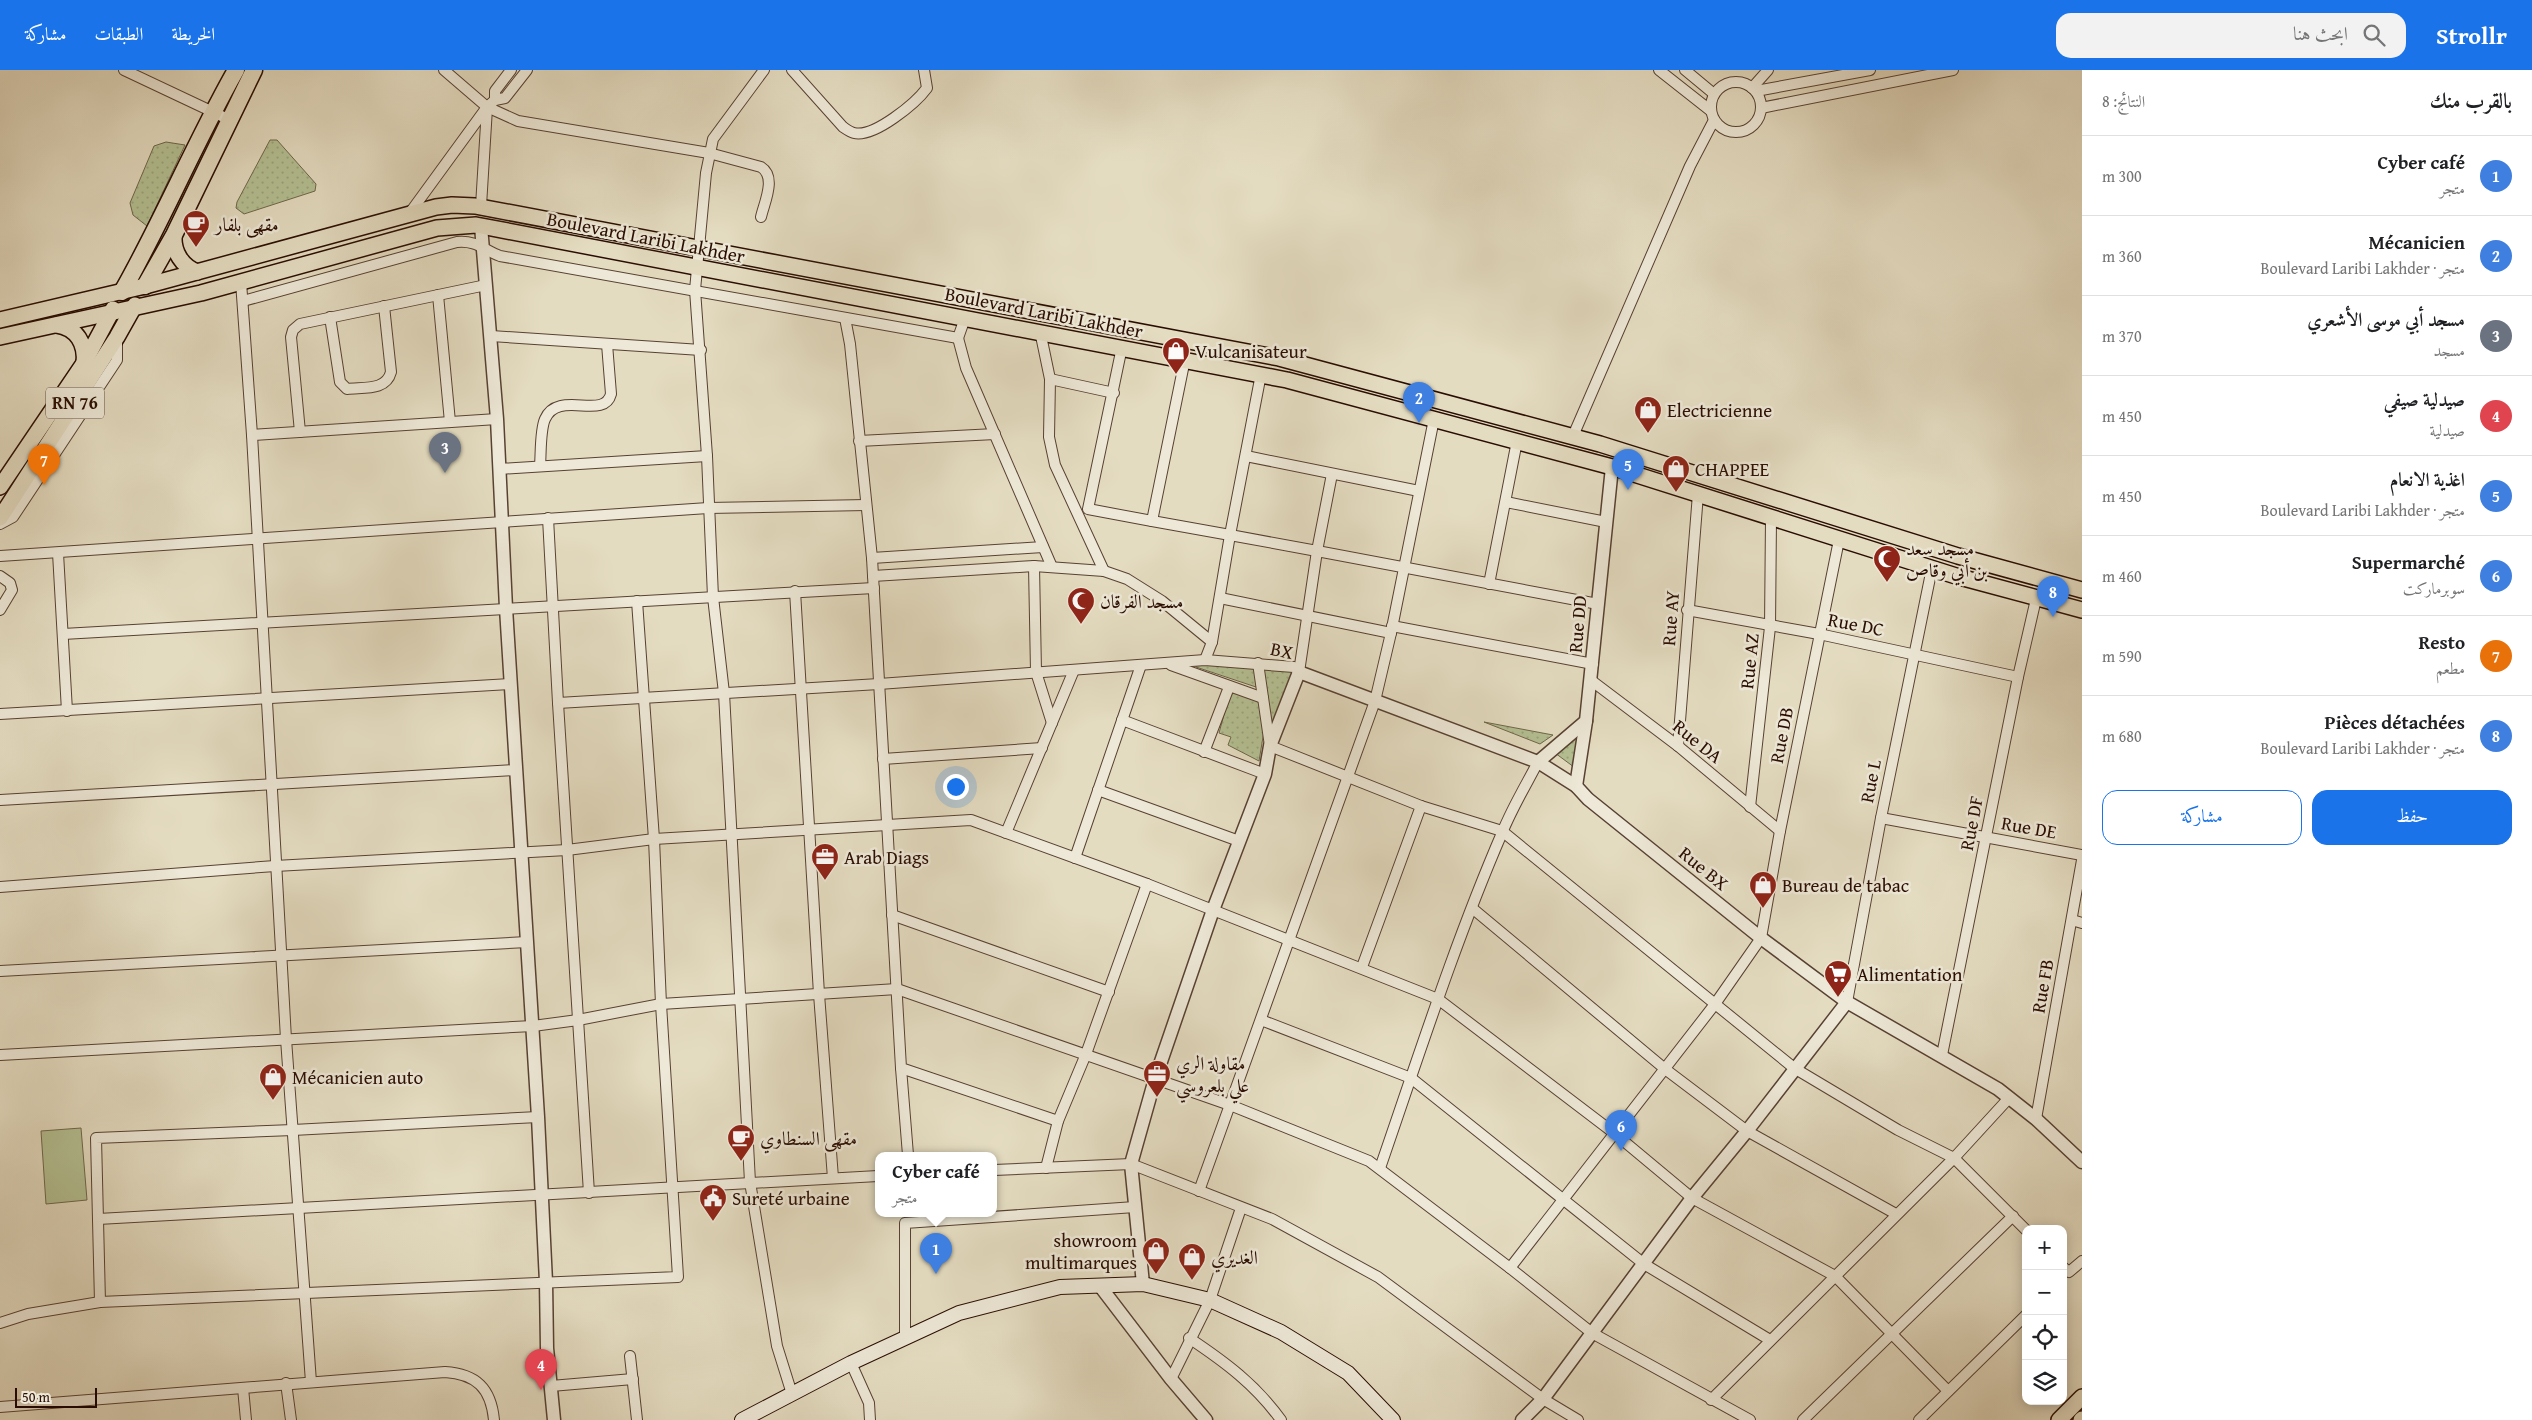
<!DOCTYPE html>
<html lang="ar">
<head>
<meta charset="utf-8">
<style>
  :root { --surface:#fff; --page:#f2f2f2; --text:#202124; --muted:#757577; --line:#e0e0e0; --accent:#1a73e8 }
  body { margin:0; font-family:"Gentium Book Plus",Amiri,serif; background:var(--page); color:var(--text); direction:rtl }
  .controls { position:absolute; right:15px; bottom:15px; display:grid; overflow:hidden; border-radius:10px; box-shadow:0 2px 12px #0003 }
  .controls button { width:45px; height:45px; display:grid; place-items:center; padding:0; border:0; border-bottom:1px solid var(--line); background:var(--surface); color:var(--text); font:25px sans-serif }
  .scale { position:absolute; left:15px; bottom:12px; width:82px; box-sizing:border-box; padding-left:5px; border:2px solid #2a0d02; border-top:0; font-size:14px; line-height:18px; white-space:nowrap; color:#2a0d02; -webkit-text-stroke:4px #ede8d7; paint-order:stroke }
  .you { position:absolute; left:955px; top:716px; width:18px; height:18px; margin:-12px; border:4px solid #fff; border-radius:50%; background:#1a73e8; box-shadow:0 0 0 8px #1a73e833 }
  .badge { display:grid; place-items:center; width:32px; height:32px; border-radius:50%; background:var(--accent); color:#fff; font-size:16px; font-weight:700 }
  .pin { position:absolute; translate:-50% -41px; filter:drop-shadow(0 1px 2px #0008) }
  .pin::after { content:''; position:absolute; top:26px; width:18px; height:15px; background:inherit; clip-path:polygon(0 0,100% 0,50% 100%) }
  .popup { position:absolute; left:875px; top:1082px; width:122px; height:65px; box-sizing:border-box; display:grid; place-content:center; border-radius:10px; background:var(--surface); filter:drop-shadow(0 1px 4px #0005); font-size:16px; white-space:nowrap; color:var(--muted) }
  .popup b { font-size:19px; color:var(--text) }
  .popup::after { content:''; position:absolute; left:50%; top:100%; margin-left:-10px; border:10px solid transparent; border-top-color:var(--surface) }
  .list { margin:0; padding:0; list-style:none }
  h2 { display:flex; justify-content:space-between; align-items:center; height:65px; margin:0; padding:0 20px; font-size:21px }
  h2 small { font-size:16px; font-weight:400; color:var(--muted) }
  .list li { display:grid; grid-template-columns:32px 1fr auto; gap:15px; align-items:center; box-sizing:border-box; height:80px; padding:0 20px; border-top:1px solid var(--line) }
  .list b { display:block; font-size:19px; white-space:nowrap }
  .list p { margin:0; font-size:16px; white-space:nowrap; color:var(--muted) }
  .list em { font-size:16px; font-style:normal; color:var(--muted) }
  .actions { display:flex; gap:10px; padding:15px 20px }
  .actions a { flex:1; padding:11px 0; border:1px solid var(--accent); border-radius:15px; text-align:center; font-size:18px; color:var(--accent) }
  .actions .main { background:var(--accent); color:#fff }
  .icon { flex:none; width:28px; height:28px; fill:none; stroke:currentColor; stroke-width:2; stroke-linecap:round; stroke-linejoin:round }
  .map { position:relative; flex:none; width:2082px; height:1350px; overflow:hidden; direction:ltr }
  header { display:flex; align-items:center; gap:30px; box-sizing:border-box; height:70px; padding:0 25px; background:var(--accent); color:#fff }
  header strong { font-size:24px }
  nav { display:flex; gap:28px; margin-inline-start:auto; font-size:18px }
  .search { width:350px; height:45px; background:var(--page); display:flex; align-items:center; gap:12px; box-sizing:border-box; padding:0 18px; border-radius:15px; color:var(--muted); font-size:19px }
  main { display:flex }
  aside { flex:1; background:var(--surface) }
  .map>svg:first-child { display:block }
  .grass { fill:#b4c093; stroke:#6f664a }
  .garden { fill:url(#garden-dots); stroke:#6f664a }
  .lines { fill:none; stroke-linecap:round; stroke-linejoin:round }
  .minor-casing { stroke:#584132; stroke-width:12 }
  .tertiary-casing { stroke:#584132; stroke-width:15 }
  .secondary-casing { stroke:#2a0d02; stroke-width:16 }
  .primary-casing { stroke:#2a0d02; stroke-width:18 }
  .trunk-casing { stroke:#2a0d02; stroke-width:19 }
  .minor { stroke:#ede8d7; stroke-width:10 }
  .tertiary { stroke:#ede8d7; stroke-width:12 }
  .secondary { stroke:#ede8d7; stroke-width:14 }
  .primary { stroke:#e4dcc1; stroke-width:15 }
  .trunk { stroke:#e4dcc1; stroke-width:16 }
  .labels { text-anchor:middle; stroke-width:5; stroke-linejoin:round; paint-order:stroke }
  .shield { fill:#ede8d7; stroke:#644f42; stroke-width:1 }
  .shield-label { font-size:18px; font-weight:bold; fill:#2a0d02 }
  .poi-label { font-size:19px; fill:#2a0d02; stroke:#ede8d7; text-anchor:start }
  .street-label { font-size:19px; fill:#2a0d02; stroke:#ede8d7 }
</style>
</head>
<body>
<header>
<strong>Strollr</strong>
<div class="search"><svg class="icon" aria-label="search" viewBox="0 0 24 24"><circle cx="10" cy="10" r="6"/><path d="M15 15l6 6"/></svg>ابحث هنا</div>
<nav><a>الخريطة</a><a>الطبقات</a><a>مشاركة</a></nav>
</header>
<main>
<aside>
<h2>بالقرب منك<small>النتائج: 8</small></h2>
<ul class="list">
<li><span class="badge" style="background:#3f7fe0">1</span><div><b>Cyber café</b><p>متجر</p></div><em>300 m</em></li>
<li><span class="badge" style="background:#3f7fe0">2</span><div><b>Mécanicien</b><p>متجر · Boulevard Laribi Lakhder</p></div><em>360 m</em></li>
<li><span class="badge" style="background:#6b7280">3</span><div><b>مسجد أبي موسى الأشعري</b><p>مسجد</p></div><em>370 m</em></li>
<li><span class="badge" style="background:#e0444e">4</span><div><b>صيدلية صيفي</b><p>صيدلية</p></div><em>450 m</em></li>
<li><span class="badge" style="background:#3f7fe0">5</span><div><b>اغذية الانعام</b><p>متجر · Boulevard Laribi Lakhder</p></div><em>450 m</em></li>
<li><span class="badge" style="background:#3f7fe0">6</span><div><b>Supermarché</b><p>سوبرماركت</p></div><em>460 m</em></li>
<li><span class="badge" style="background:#e8710a">7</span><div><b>Resto</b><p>مطعم</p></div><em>590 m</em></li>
<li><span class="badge" style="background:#3f7fe0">8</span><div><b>Pièces détachées</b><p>متجر · Boulevard Laribi Lakhder</p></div><em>680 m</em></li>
</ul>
<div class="actions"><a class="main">حفظ</a><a>مشاركة</a></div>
</aside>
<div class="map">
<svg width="2082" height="1350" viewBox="0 0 2082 1350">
  <defs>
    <pattern id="garden-dots" width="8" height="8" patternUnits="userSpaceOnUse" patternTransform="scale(1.25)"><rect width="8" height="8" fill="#b4c093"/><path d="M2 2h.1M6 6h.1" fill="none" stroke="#9ba47d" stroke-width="1.8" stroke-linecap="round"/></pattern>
  </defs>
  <rect width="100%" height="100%" fill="#e4dcc1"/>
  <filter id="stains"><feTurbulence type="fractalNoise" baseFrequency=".004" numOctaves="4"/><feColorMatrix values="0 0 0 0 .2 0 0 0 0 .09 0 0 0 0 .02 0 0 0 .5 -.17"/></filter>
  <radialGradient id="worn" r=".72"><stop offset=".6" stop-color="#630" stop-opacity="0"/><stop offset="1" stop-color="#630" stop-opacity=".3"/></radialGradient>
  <!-- grass -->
  <path class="grass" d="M81 1058 87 1130 46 1134 41 1061Z"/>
  <!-- garden -->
  <g class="garden">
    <path d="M270 70H277L316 114 315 121 244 144 236 138 237 132Z"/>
    <path d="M166 72 185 75 147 156 133 145 130 133 154 76Z"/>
    <path d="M1256 594 1258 615 1256 617 1196 597V595Z"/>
    <path d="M1264 599 1295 602 1271 657Z"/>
    <path d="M1235 622 1259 629 1264 661 1259 691 1228 675 1231 667 1219 663 1229 626Z"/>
    <path d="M1484 652 1553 665 1540 674Z"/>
    <path d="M1581 656 1578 700 1555 683Z"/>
  </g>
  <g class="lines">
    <defs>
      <g id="minor">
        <path d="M124 0 230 50"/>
        <path d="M444 0 487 37 518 51 709 83 761 97C777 107 764 133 761 147"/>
        <path d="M764 0 713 69 706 103 695 220 707 386 713 527 724 623 750 1112 777 1276 792 1324"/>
        <path d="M792 0 843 57C846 59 850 62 854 63 874 68 916 33 927 18L924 0"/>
        <path d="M1659 0 1711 41"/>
        <path d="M1685 0 1714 24"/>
        <circle cx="1736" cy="37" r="25"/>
        <path d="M1752 18 1768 0"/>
        <path d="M1756 21 1870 0"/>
        <path d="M495 30V21L511 0"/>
        <path d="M1761 38 1953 0"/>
        <path d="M481 136 487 38"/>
        <path d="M409 144 487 37 495 30 505 28 527 0"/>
        <path d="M241 212 252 365 286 969 311 1312"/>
        <path d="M438 225 450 352"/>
        <path d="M243 231 457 172C476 170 484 180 500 186L958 268 965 248"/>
        <path d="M330 247 340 312 347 319C364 317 386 321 391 302L384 236"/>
        <path d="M845 248 850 274 872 488 901 998 1058 1051"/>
        <path d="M1040 261 1050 309 1049 367 1055 395 1104 501"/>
        <path d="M491 266 701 280"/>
        <path d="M958 268 966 298 1052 497"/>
        <path d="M1122 277 1088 439 1152 451"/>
        <path d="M1185 289 1152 451 1230 465 1212 572 1205 590"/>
        <path d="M1261 304 1230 465 1317 481 1332 404"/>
        <path d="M1050 309 1114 323"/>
        <path d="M300 362 291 267 293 260 300 254 486 215"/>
        <path d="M252 365 497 349"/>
        <path d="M1573 366 1690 96 1714 50"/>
        <path d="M859 371 995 364"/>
        <path d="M1246 386 1419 421"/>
        <path d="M540 396C541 384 540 360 545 349 558 319 604 351 611 324L607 274"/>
        <path d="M499 399 707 386"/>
        <path d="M1506 432 1606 452"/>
        <path d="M548 448 558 633 879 614 1205 590 1294 597 1299 602"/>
        <path d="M0 454 13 447 117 290V267"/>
        <path d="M58 483 67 641"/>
        <path d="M0 486 708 438 866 435"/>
        <path d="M872 488 1043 477"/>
        <path d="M1034 496 1036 602 1052 653"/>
        <path d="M0 506 10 513 12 520 0 540"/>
        <path d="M873 506 1034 496 1104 501 1127 509 1162 531 1212 572"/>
        <path d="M1489 514 1517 371"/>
        <path d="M795 521 819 924 833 1108"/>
        <path d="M1220 528 1391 563"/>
        <path d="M1687 540 1819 564 2018 607"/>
        <path d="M1392 556 1593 594"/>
        <path d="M63 564 874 518"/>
        <path d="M1258 593 1270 676 1421 736 1502 761 1794 998 1898 1060 1954 1088 2026 1160"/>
        <path d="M1171 595 1263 628"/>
        <path d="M1299 602 1317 481 1598 534"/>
        <path d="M1592 611 1678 676 1780 761"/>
        <path d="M558 633 589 1123"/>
        <path d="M0 644 511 614"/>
        <path d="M1122 650 1265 704"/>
        <path d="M1678 676 1698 424"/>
        <path d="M1204 682 1229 617"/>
        <path d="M883 689 1042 678"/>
        <path d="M1098 720 1239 771"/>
        <path d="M0 730 516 700"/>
        <path d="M1750 737 1770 557 1771 448"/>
        <path d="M1881 748 2082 785"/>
        <path d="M1006 763 1074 600"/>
        <path d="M1075 788 1141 595"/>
        <path d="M0 817 275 796 567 780 654 769 971 750 1147 814 1438 929 1614 1063 1692 1128 1835 1206 1948 1321"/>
        <path d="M1472 838 1665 999 1747 1061 1896 1144"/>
        <path d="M892 845 1109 922"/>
        <path d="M2072 850 2082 853"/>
        <path d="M1362 897 1421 736"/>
        <path d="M0 901 527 872"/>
        <path d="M1847 932 1881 748 1932 498"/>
        <path d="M1261 950 1411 1008 1644 1194 1770 1270"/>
        <path d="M0 985 533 956 578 950 661 934 897 919 1230 1035 1369 1091 1510 1198 1592 1263 1750 1350"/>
        <path d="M1942 985 2018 607 2036 529"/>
        <path d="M901 998 908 1085"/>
        <path d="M2036 1049 2082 790"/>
        <path d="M1046 1098 1058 1051 1086 984 1147 814"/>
        <path d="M1380 1098C1419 985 1455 872 1502 763 1512 738 1526 715 1538 692"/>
        <path d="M994 1100 1131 1094 1272 1149 1378 1207 1543 1329 1578 1350"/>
        <path d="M1199 1121 1375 631 1391 563 1434 349"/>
        <path d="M98 1149 878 1106"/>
        <path d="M2063 1197 2069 1202 2082 1191"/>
        <path d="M1510 1198 1715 934 1761 868 1780 761 1839 470"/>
        <path d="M100 1232 96 1068 293 1060 538 1047"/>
        <path d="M0 1253 28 1244 100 1232 678 1207 661 934 654 769 637 531"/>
        <path d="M905 1268V1153L1135 1137"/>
        <path d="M1189 1268C1225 1292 1256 1315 1281 1350"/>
        <path d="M630 1286 637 1350"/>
        <path d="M851 1293 869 1333 870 1350"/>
        <path d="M1171 1309 1210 1230 1241 1138"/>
        <path d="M286 1313 291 1350"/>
        <path d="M551 1316 633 1309"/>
        <path d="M243 1318 246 1350"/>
        <path d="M1711 1330 1954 1088 2009 1028"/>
        <path d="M0 1337 445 1302C476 1304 491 1318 494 1350"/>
        <path d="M1803 1350 2013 1146"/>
        <path d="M1919 1350 2026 1245"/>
      </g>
      <g id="tertiary">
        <path d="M481 156 497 349 506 538 538 1047 546 1212 547 1278 554 1350"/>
        <path d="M1538 692 1586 651 1612 397"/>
        <path d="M1576 716 1586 651"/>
        <path d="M1143 1214 1131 1094 1155 1009 1213 840 1265 704 1270 676 1299 602 1538 692 1576 716 1588 729 1761 868 1847 932 1998 1019 2036 1049 2082 1092"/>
        <path d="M1100 1216 1171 1309 1206 1350"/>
        <path d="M1522 1350 1543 1329 1692 1128 1747 1061 1847 932"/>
      </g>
      <path id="secondary" d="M742 1350 851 1293 959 1243 1060 1217 1143 1214 1210 1230 1281 1262 1348 1303 1393 1350"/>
      <g id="primary">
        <path d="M174 165C173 182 182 196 197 202"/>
        <path d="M0 250 145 216 436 137 452 135 475 136 1279 288 1600 374 1958 486 2082 520"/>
        <path d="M57 255C77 258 86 274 84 293"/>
        <path d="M0 267 201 223 437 158 476 155 1287 310 1612 397 1956 506 2082 540"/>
        <path d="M0 417 84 293 113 239"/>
        <path d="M0 448 117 267 135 235"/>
        <path d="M2059 1350 2082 1327"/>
        <path d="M2081 1350 2082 1349"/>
      </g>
      <g id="trunk">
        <path d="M145 216 174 165 254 0"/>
        <path d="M122 222C163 150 195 72 236 0"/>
      </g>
    </defs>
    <!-- minor casing -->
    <use href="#minor" class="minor-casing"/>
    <!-- tertiary casing -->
    <use href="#tertiary" class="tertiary-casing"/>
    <!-- secondary casing -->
    <use href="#secondary" class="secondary-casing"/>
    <!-- primary casing -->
    <use href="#primary" class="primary-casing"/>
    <!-- trunk casing -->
    <use href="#trunk" class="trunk-casing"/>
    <!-- minor -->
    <use href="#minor" class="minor"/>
    <!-- tertiary -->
    <use href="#tertiary" class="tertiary"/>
    <!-- secondary -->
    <use href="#secondary" class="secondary"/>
    <!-- primary -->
    <use href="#primary" class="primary"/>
    <!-- trunk -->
    <use href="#trunk" class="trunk"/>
  </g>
  <!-- icons -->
  <defs>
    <symbol id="cafe-pin" viewBox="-11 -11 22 30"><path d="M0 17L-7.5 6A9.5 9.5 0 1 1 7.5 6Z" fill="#8f2418" stroke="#ede8d7"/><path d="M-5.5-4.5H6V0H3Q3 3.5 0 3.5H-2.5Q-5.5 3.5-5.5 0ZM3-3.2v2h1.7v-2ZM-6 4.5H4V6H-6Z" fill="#fff"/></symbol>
    <symbol id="shop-pin" viewBox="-11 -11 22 30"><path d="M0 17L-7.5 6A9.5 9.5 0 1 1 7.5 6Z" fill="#8f2418" stroke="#ede8d7"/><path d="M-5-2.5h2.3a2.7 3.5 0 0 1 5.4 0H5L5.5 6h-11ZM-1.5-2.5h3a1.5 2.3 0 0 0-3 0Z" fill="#fff"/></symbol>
    <symbol id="mosque-pin" viewBox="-11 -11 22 30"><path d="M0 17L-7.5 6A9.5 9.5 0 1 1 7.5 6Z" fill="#8f2418" stroke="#ede8d7"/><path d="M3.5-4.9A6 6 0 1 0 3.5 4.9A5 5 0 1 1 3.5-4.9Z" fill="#fff"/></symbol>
    <symbol id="office-pin" viewBox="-11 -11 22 30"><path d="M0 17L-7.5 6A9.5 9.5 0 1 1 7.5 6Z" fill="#8f2418" stroke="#ede8d7"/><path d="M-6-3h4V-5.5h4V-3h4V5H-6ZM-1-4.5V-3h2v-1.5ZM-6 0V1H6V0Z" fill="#fff"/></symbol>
    <symbol id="supermarket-pin" viewBox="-11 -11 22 30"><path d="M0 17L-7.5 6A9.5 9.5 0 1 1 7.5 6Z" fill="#8f2418" stroke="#ede8d7"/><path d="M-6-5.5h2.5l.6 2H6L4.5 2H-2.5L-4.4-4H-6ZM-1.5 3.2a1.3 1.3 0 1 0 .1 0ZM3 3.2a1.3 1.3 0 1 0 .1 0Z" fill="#fff"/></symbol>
    <symbol id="civic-pin" viewBox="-11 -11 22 30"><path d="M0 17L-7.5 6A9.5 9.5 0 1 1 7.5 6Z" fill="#8f2418" stroke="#ede8d7"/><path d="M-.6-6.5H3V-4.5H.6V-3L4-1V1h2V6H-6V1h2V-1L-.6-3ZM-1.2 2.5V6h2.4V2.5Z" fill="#fff"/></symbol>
  </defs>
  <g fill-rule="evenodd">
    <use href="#cafe-pin" x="180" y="138" width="32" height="43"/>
    <use href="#shop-pin" x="1160" y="265" width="32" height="43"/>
    <use href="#shop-pin" x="1632" y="324" width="32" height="43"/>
    <use href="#shop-pin" x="1660" y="383" width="32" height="43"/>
    <use href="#mosque-pin" x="1871" y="473" width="32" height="43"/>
    <use href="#mosque-pin" x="1065" y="515" width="32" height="43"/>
    <use href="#office-pin" x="809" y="771" width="32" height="43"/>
    <use href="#shop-pin" x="1747" y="799" width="32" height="43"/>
    <use href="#supermarket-pin" x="1822" y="888" width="32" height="43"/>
    <use href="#office-pin" x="1141" y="988" width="32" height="43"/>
    <use href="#shop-pin" x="257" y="991" width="32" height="43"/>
    <use href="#cafe-pin" x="725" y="1052" width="32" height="43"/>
    <use href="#civic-pin" x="697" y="1112" width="32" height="43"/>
    <use href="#shop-pin" x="1140" y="1165" width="32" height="43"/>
    <use href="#shop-pin" x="1176" y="1171" width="32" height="43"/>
  </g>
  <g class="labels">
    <!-- shield labels -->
    <rect class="shield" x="46" y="317.5" width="58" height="31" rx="4"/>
    <g class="shield-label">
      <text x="75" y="339">RN 76</text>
    </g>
    <!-- poi labels -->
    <g class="poi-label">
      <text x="215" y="161">مقهى بلفار</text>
      <text x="1195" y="288">Vulcanisateur</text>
      <text x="1667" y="347">Electricienne</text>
      <text x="1695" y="406">CHAPPEE</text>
      <text x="1906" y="485">مسجد سعد<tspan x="1906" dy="22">بن أبي وقاص</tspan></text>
      <text x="1100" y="538">مسجد الفرقان</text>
      <text x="844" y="794">Arab Diags</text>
      <text x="1782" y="822">Bureau de tabac</text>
      <text x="1857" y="911">Alimentation</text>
      <text x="1176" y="1000">مقاولة الري<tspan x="1176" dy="22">علي بلعروسي</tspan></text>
      <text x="292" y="1014">Mécanicien auto</text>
      <text x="760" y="1075">مقهى السنطاوي</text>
      <text x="732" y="1135">Sureté urbaine</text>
      <text x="1137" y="1177" text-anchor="end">showroom<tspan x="1137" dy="22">multimarques</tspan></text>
      <text x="1211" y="1194">الغديري</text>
    </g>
    <!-- street labels -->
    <g class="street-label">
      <text transform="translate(646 167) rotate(11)" y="7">Boulevard Laribi Lakhder</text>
      <text transform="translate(1044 242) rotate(11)" y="7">Boulevard Laribi Lakhder</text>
      <text transform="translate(1670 548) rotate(-86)" y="7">Rue AY</text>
      <text transform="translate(1577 554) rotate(-85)" y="7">Rue DD</text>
      <text transform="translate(1856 554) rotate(11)" y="7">Rue DC</text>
      <text transform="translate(1282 580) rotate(12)" y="7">BX</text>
      <text transform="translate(1749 591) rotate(-84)" y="7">Rue AZ</text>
      <text transform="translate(1781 665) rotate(-79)" y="7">Rue DB</text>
      <text transform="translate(1698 671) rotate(39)" y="7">Rue DA</text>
      <text transform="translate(1870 711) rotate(-79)" y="7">Rue L</text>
      <text transform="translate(1971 753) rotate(-79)" y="7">Rue DF</text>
      <text transform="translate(2029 757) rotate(10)" y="7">Rue DE</text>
      <text transform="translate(1704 798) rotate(39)" y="7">Rue BX</text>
      <text transform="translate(2042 916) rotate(-80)" y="7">Rue FB</text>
    </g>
  </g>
  <rect width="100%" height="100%" filter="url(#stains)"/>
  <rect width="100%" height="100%" fill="url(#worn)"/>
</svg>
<div class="controls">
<button>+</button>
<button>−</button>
<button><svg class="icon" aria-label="locate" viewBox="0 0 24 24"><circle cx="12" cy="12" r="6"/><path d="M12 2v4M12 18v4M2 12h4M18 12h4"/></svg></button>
<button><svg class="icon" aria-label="layers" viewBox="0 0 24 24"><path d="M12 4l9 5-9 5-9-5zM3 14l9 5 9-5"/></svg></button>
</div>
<div class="scale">50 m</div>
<div class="you"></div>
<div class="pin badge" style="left:936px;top:1204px;background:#3f7fe0">1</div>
<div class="popup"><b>Cyber café</b>متجر</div>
<div class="pin badge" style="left:1419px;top:353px;background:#3f7fe0">2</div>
<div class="pin badge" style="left:445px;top:403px;background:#6b7280">3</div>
<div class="pin badge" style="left:541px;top:1320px;background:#e0444e">4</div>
<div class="pin badge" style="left:1628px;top:420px;background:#3f7fe0">5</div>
<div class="pin badge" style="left:1621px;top:1081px;background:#3f7fe0">6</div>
<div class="pin badge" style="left:44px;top:415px;background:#e8710a">7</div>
<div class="pin badge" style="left:2053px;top:547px;background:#3f7fe0">8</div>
</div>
</main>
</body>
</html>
